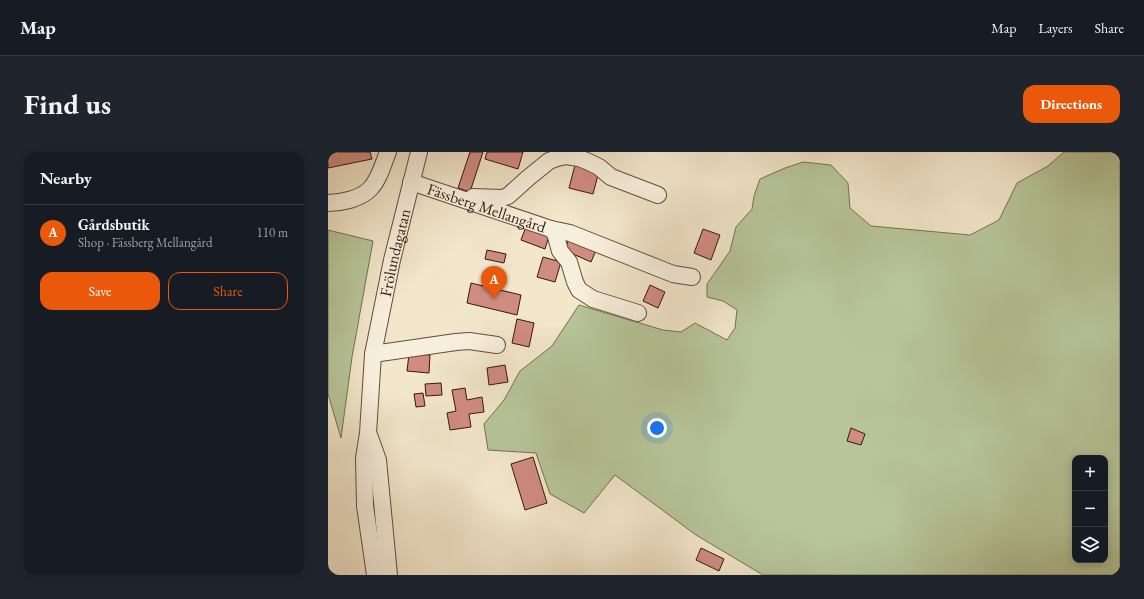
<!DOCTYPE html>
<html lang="en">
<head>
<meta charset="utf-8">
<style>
  :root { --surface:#171b24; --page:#20242c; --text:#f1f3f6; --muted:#9ea1a6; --line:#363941; --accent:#ea580c }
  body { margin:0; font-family:"EB Garamond",serif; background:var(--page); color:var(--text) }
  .controls { position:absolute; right:12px; bottom:12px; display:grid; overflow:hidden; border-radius:8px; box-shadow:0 2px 10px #0003 }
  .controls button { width:36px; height:36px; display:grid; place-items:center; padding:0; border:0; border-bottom:1px solid var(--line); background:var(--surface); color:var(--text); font:20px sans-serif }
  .you { position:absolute; left:329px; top:276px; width:14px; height:14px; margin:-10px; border:3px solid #fff; border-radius:50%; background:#1a73e8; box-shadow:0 0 0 6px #1a73e833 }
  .badge { display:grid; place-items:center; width:26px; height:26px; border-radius:50%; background:var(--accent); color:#fff; font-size:13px; font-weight:700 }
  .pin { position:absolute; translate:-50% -33px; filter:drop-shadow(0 1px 2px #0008) }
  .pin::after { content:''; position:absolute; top:21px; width:14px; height:12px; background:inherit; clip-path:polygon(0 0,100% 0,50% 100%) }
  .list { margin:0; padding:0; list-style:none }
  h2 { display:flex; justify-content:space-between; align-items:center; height:52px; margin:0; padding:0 16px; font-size:17px }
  h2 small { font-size:13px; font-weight:400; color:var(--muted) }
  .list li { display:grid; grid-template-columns:26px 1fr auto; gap:12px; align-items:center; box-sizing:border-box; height:56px; padding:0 16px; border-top:1px solid var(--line) }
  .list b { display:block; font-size:15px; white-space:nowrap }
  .list p { margin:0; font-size:13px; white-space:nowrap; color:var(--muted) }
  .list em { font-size:13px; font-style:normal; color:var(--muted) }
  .actions { display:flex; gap:8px; padding:12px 16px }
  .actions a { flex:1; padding:9px 0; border:1px solid var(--accent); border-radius:12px; text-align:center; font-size:14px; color:var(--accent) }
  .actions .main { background:var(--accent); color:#fff }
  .icon { flex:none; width:22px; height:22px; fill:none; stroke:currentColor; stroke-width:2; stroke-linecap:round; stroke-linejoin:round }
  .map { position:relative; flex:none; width:792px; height:423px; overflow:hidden; border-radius:12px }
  header { display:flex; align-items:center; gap:24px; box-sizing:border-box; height:56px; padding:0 20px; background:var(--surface); border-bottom:1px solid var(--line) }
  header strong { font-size:19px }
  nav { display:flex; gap:22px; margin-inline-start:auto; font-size:14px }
  .intro { display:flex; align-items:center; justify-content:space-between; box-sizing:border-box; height:96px; padding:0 24px }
  h1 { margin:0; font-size:28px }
  .button { padding:10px 18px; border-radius:12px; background:var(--accent); color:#fff; font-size:14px; font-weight:700 }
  main { display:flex; gap:24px; padding:0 24px }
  aside { flex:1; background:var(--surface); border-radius:12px; box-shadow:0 2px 10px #0003 }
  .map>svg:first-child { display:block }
  .green { fill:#b7c69a; stroke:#757052; fill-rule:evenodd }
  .building { fill:#d08c81; stroke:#331a0a }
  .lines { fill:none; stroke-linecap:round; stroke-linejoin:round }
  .minor-casing { stroke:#634d3a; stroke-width:18 }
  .minor { stroke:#f7efdd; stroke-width:16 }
  .labels { text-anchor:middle; stroke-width:3.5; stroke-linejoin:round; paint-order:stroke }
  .street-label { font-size:16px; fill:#331a0a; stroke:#f7efdd }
</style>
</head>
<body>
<header>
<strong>Map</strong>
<nav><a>Map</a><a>Layers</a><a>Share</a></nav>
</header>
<div class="intro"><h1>Find us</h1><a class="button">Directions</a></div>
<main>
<aside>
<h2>Nearby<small></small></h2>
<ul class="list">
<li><span class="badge">A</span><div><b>Gårdsbutik</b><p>Shop · Fässberg Mellangård</p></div><em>110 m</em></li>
</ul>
<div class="actions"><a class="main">Save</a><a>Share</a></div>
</aside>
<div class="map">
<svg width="792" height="423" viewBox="0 0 792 423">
  <rect width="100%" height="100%" fill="#f2e6cb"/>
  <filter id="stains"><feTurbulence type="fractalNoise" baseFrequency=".005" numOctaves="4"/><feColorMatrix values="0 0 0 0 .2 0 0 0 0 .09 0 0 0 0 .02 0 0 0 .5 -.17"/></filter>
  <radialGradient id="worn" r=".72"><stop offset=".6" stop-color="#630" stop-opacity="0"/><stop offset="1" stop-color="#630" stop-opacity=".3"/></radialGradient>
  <!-- green -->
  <g class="green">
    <path d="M736 0H792V423H435L368 383 287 323 256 361 222 342 208 301 160 298 156 272 176 248 192 219 224 194 251 153 335 178 353 180 367 171 399 188 407 176 409 158 395 149 379 145V132L402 99 408 75 424 57 426 44 432 27 457 16 475 10 503 13 520 31 522 56 543 74 642 83 671 68 689 31 720 14ZM747 306H777V408H747Z"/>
    <path d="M0 78 45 89 24 205 13 286 0 242Z"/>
  </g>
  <!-- building -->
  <g class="building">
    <path d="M0 0H42L44 7 0 16Z"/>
    <path d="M142 0H155L142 40 130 36Z"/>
    <path d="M159 0H195L190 17 157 7Z"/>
    <path d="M247 13 271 19 265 42 241 36Z"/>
    <path d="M199 72 222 81 217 97 193 88Z"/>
    <path d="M375 77 392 83 383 108 366 101Z"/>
    <path d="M242 85 269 96 263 110 236 98Z"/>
    <path d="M159 98 178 102 176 111 157 107Z"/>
    <path d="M215 105 233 110 227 130 209 125Z"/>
    <path d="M143 131 193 143 189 163 139 151Z"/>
    <path d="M322 133 337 140 330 156 315 149Z"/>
    <path d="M189 167 206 171 201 195 184 191Z"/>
    <path d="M81 202 102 203 101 221 79 219Z"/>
    <path d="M177 213 180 230 161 233 159 216Z"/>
    <path d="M113 231 114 243 98 244 97 232Z"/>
    <path d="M137 236 139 248 154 245 156 260 141 262 143 275 122 278 119 261 128 259 124 238Z"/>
    <path d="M95 241 97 254 88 255 86 242Z"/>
    <path d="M523 276 537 282 533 293 519 289Z"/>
    <path d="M205 305 219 351 197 358 183 312Z"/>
    <path d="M373 396 396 407 391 419 368 408Z"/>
  </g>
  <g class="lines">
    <defs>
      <g id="minor">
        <path id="s1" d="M83 30 223 77 227 81 232 99 241 110 247 130 251 138 265 147 310 161"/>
        <path d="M145 45 174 46 180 44 200 26 221 9 229 6 238 4 251 6 261 10 271 15 283 25 330 43"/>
        <path d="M0 51C13 51 32 47 42 37 51 28 55 12 60 0"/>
        <path d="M223 77 242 81 345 122 364 125"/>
        <path d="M45 202 128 190 141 189 169 193"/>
        <path d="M41 283 50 308 61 423"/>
        <path id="s2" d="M47 423 37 354 36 306 40 281 45 202 64 108 91 0"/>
      </g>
    </defs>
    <!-- minor casing -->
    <use href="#minor" class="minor-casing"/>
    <!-- minor -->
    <use href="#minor" class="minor"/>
  </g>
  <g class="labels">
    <!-- street labels -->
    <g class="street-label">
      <text dy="6" stroke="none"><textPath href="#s1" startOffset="80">Fässberg Mellangård</textPath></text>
      <text dy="6" stroke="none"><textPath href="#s2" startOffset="326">Frölundagatan</textPath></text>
    </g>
  </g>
  <rect width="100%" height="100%" filter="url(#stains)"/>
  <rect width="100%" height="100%" fill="url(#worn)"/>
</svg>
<div class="controls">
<button>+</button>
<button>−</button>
<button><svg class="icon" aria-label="layers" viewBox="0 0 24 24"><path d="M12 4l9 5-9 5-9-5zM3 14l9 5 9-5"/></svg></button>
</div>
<div class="you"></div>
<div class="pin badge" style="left:166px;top:147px">A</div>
</div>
</main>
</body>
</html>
